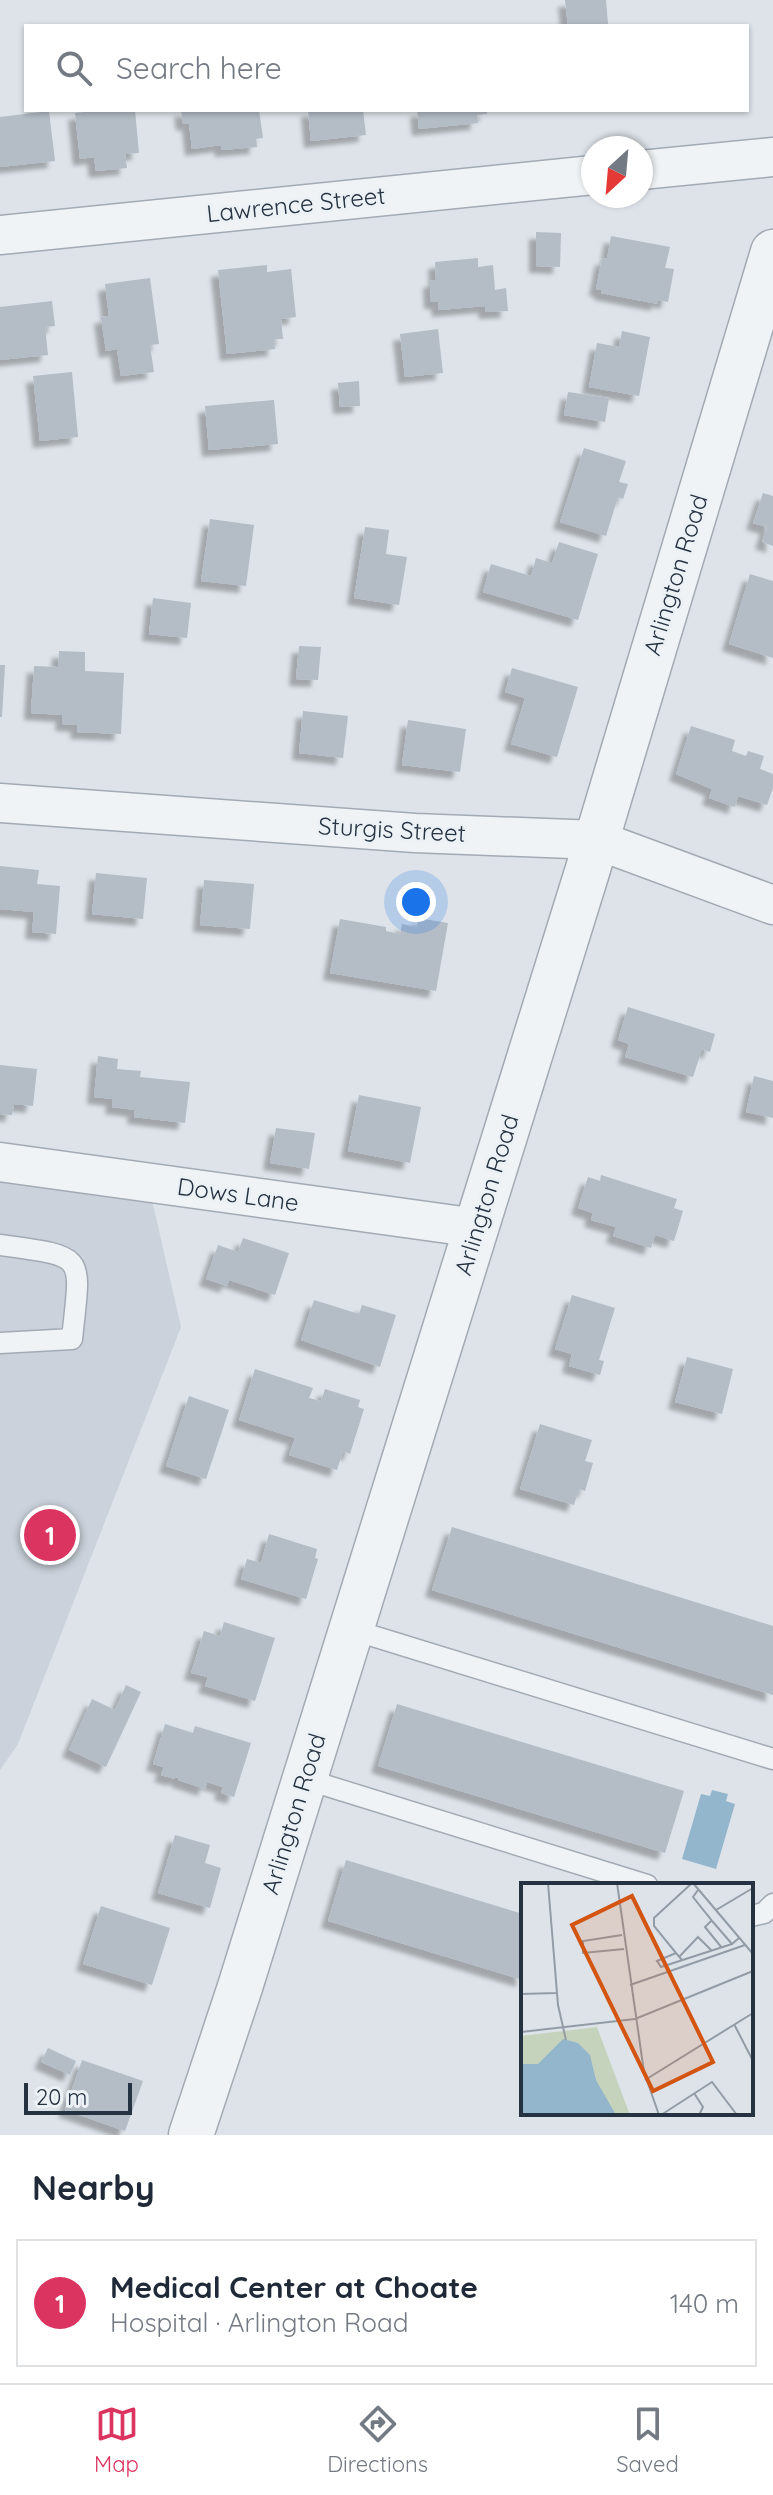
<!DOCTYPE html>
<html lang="en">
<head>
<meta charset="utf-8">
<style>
  :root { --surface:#fff; --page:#f2f2f3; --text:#1f2937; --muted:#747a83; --line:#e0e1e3; --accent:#dc3460 }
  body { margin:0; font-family:Quicksand,sans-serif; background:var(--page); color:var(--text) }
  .compass { position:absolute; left:581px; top:136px; width:72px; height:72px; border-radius:50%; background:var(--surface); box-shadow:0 2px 6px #0004; rotate:206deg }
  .scale { position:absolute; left:24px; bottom:20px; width:108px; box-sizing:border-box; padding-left:8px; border:4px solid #253241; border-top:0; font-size:22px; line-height:28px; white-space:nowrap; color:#253241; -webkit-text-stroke:6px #ecf1f6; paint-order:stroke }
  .you { position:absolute; left:416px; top:902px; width:28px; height:28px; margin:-20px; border:6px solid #fff; border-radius:50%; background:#1a73e8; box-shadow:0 0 0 12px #1a73e833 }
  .badge { display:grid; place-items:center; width:52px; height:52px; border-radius:50%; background:var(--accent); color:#fff; font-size:26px; font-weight:700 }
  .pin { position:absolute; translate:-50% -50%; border:4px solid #fff; box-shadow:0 2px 8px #0006 }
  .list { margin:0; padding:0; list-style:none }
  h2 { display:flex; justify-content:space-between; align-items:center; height:104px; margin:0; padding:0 32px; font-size:34px }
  h2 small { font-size:26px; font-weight:400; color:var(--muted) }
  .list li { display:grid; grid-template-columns:52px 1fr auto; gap:24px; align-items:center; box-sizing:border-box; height:128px; margin:0 16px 16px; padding:0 16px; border:2px solid var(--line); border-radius:0px }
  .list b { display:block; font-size:30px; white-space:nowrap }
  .list p { margin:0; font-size:26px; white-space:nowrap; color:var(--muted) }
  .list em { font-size:26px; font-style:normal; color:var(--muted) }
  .icon { flex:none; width:44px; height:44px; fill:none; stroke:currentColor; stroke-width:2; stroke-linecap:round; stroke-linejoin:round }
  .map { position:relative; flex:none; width:773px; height:2135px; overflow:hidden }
  .search { position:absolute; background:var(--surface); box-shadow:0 2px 6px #0004; left:24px; right:24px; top:24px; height:88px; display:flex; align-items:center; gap:20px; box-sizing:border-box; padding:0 28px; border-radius:0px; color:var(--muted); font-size:30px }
  .sheet { height:248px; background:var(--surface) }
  nav { display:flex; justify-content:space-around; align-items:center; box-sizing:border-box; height:112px; border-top:2px solid var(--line); background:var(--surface); font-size:22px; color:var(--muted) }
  nav a { display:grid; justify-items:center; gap:4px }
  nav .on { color:var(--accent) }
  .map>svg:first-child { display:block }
  .built { fill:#cbd2db }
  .water { fill:#94b6cd }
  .building { fill:#b4bcc6; filter:url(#shadow) }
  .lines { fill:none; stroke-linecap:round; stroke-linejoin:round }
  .service-casing { stroke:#a2aab3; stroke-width:23 }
  .minor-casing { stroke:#a2aab3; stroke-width:41 }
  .tertiary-casing { stroke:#a2aab3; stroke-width:47 }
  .service { stroke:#f0f3f6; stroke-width:20 }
  .minor { stroke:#f0f3f6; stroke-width:38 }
  .tertiary { stroke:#f0f3f6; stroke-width:44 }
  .labels { text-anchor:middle; stroke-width:6; stroke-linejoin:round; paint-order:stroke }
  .street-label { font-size:24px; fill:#253241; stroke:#ecf1f6 }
  .inset-road { fill:none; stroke:#939ca6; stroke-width:2 }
  .view { fill:#d45511; fill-opacity:0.15; stroke:#d45511; stroke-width:4 }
  .inset-edge { fill:none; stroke:#253241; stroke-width:4 }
</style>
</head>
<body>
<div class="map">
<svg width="773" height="2135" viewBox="0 0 773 2135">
  <defs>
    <filter id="shadow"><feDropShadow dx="-7" dy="7" stdDeviation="2" flood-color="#0004"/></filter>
  </defs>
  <rect width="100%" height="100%" fill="#dde3e9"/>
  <!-- built -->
  <path class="built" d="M0 1181 152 1200 181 1327 18 1744 0 1770Z"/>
  <!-- water -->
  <path class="water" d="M712 1790 728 1794 726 1801 735 1804 716 1869 682 1859 701 1794 710 1796Z"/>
  <!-- building -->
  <g class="building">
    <path d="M565 0H606L608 24 568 26Z"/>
    <path d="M104 110H135L139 153 125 154 127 168 96 171 94 157 80 159 75 113Z"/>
    <path d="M181 110H259L263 138 256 139 257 147 222 150 221 145 192 149 189 123 183 124Z"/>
    <path d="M308 110H363L366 135 311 141Z"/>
    <path d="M417 110H487V114L477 115 478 123 419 129Z"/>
    <path d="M49 111 55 161 0 167V117Z"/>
    <path d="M536 232 561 233 560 267 536 266Z"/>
    <path d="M611 236 670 247 665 268 674 269 668 302 658 300V304L601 293V290L596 289 602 258 607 259Z"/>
    <path d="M478 258V267L493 265 495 290 506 288 508 311 486 312 485 306 439 310 438 302H431L430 281 436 280 435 262Z"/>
    <path d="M267 265V272L291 269 296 317 281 319 283 339H274L275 349 227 354 218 270Z"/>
    <path d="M150 278 159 344 150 345 154 372 121 376 117 349 106 351 101 317 109 316 105 284Z"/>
    <path d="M52 301 55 326 45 327 48 355 0 360V307Z"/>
    <path d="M438 329 443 373 405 377 400 334Z"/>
    <path d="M622 331 650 337 639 396 589 387 597 343 619 347Z"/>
    <path d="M72 372 78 437 40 441 33 376Z"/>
    <path d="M359 381 360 406 340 407 338 383Z"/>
    <path d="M568 392 609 398 605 422 564 415Z"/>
    <path d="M274 400 278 444 209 450 205 406Z"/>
    <path d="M584 448 626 461 619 482 628 484 623 499 618 497 606 536 560 522Z"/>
    <path d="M763 493 773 496V546L762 542 767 527 753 523Z"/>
    <path d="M210 519 254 525 246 586 201 581Z"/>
    <path d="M365 527 389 530 386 554 407 557 399 605 354 598Z"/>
    <path d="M559 542 598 554 578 620 483 592 491 564 531 576 536 558 552 563Z"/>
    <path d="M750 574 773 581V658L729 644Z"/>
    <path d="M153 598 191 603 187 638 149 634Z"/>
    <path d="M299 646 321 647 318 680 296 679Z"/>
    <path d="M59 651 85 652V671L124 673 121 734 77 732 78 725 62 724 63 715 31 713 34 666 58 667Z"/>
    <path d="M0 665H5L2 717H0Z"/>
    <path d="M512 668 578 687 557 757 511 744 525 698 505 692Z"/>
    <path d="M303 711 348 716 343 758 299 753Z"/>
    <path d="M408 720 466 729 460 772 402 765Z"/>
    <path d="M691 726 735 740 732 751 746 756 748 751 764 756 760 769 773 774V788L767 805 738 796 735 807 709 798 712 789 676 774Z"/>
    <path d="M0 866 39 870 37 884 60 886 56 934 32 932 34 912 0 909Z"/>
    <path d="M96 873 147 878 143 919 92 914Z"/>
    <path d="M204 880 254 884 250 929 200 925Z"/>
    <path d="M418 918 448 923 436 991 330 973 340 919 386 927V931L400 934 402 924 417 927Z"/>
    <path d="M628 1007 715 1034 710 1052 702 1049 693 1077 625 1057 629 1044 618 1040Z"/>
    <path d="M98 1056 118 1059 117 1069 141 1071 140 1077 190 1082 185 1123 134 1117 135 1110 112 1107 113 1099 94 1097Z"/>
    <path d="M0 1065 37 1069 33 1106 14 1104 12 1115 0 1114Z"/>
    <path d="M754 1076 773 1081V1118L746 1112Z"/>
    <path d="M359 1095 421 1107 410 1163 348 1151Z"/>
    <path d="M276 1128 315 1133 309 1169 270 1163Z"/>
    <path d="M601 1175 677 1199 674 1208 683 1211 674 1241 655 1235 651 1248 613 1236 616 1227 591 1220 593 1213 578 1208 588 1177 600 1181Z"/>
    <path d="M243 1238 289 1253 275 1295 229 1280 227 1286 206 1279 218 1245 238 1252Z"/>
    <path d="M572 1295 615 1308 599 1360 604 1361 600 1375 569 1366 572 1354 555 1349Z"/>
    <path d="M314 1300 359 1314 362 1305 396 1315 380 1367 301 1340Z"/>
    <path d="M687 1357 733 1369 722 1414 675 1402Z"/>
    <path d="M255 1369 313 1388 309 1398 321 1401 325 1389 360 1400 358 1407 364 1409 350 1454 343 1451 337 1470 289 1455 295 1438 239 1420Z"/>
    <path d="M189 1396 229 1410 206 1479 166 1466Z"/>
    <path d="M540 1424 592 1440 585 1461 593 1463 585 1491 579 1489 574 1505 520 1489Z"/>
    <path d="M452 1527 773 1626V1695L432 1590Z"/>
    <path d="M269 1534 317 1549 315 1558 318 1559 306 1599 241 1579 247 1559 261 1563Z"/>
    <path d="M224 1622 275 1638 255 1701 205 1686 208 1677 191 1673 204 1631 220 1636Z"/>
    <path d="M126 1685 141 1692 106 1767 69 1750 92 1699 115 1710Z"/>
    <path d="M397 1704 684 1791 665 1853 378 1766Z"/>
    <path d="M165 1724 193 1733 195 1726 251 1743 234 1797 221 1793 223 1787 207 1782 205 1789 178 1780 179 1778 175 1777V1779L161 1775 164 1767 153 1764Z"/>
    <path d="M175 1835 210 1845 205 1863 221 1868 210 1908 158 1893Z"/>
    <path d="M346 1860 523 1914V1980L328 1921Z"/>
    <path d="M101 1906 170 1928 152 1985 83 1964Z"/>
    <path d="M48 2048 76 2061 70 2075 41 2062Z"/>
    <path d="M82 2060 143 2081 125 2131 65 2110Z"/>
  </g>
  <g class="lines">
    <defs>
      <g id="service">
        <path d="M0 1245C88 1257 81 1253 72 1339L0 1343"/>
        <path d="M350 1629 773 1759"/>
        <path d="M305 1779 647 1885"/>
        <path d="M751 1916 764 1913 773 1904"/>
      </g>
      <g id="minor">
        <path d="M641 170 773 157"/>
        <path d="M0 235 593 175"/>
        <path d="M0 803 415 833 597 840 773 905"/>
        <path d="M0 1162 477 1228"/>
      </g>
      <path id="tertiary" d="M191 2135 240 1987 587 872 773 252"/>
    </defs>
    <!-- service casing -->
    <use href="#service" class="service-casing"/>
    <!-- minor casing -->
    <use href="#minor" class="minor-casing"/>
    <!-- tertiary casing -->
    <use href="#tertiary" class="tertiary-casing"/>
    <!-- service -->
    <use href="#service" class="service"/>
    <!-- minor -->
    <use href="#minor" class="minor"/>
    <!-- tertiary -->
    <use href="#tertiary" class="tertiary"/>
  </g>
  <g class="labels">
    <!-- street labels -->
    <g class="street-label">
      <text transform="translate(296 205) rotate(-6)" y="8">Lawrence Street</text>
      <text transform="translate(676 575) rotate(-73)" y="8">Arlington Road</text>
      <text transform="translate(392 830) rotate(3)" y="8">Sturgis Street</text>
      <text transform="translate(238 1195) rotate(8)" y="8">Dows Lane</text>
      <text transform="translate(487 1195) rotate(-73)" y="8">Arlington Road</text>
      <text transform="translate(294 1814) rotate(-73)" y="8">Arlington Road</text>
    </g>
  </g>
  <!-- overview -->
  <g transform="translate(521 1883)">
    <rect width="232" height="232" fill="#dde3e9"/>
    <path d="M76 144 109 232H0V153Z" fill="#c5d3bd"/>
    <path d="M42 156 57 160 69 172 75 197 95 232H0V181H17Z" fill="#94b6cd"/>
    <path class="inset-road" d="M27 0 37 122 45 157M96 0 123 189 138 232M172 0 232 71M177 7 172 14 192 39 211 61 218 55M195 27 232 5M191 37 184 44 201 65M101 52 62 58V70L103 66M155 70 133 43V35L171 0M158 74 177 54 191 68M161 77 155 70 136 78 140 84 211 61M109 102 224 62M0 111 35 110M213 141 232 178M0 149 114 136 232 88M124 197 232 130M173 210 182 224 178 232M140 232 191 199 216 232"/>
    <path class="view" d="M111 13 192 179 132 208 51 42Z"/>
    <rect width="232" height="232" class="inset-edge"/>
  </g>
</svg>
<svg class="compass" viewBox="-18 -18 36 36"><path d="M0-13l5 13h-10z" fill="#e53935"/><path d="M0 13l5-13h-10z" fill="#747a83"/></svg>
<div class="scale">20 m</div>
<div class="you"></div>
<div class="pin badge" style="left:50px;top:1535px">1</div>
<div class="search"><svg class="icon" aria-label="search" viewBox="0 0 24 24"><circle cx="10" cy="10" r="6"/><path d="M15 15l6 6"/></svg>Search here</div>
</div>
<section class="sheet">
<h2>Nearby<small></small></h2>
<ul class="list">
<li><span class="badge">1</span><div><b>Medical Center at Choate</b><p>Hospital · Arlington Road</p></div><em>140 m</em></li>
</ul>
</section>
<nav>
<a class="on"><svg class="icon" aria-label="map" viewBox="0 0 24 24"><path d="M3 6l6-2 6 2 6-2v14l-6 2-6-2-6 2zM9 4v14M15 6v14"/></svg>Map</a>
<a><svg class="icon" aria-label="directions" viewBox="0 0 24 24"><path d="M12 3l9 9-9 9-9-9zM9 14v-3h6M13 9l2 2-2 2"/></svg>Directions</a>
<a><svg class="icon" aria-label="saved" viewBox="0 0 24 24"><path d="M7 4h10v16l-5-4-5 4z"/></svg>Saved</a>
</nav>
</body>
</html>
